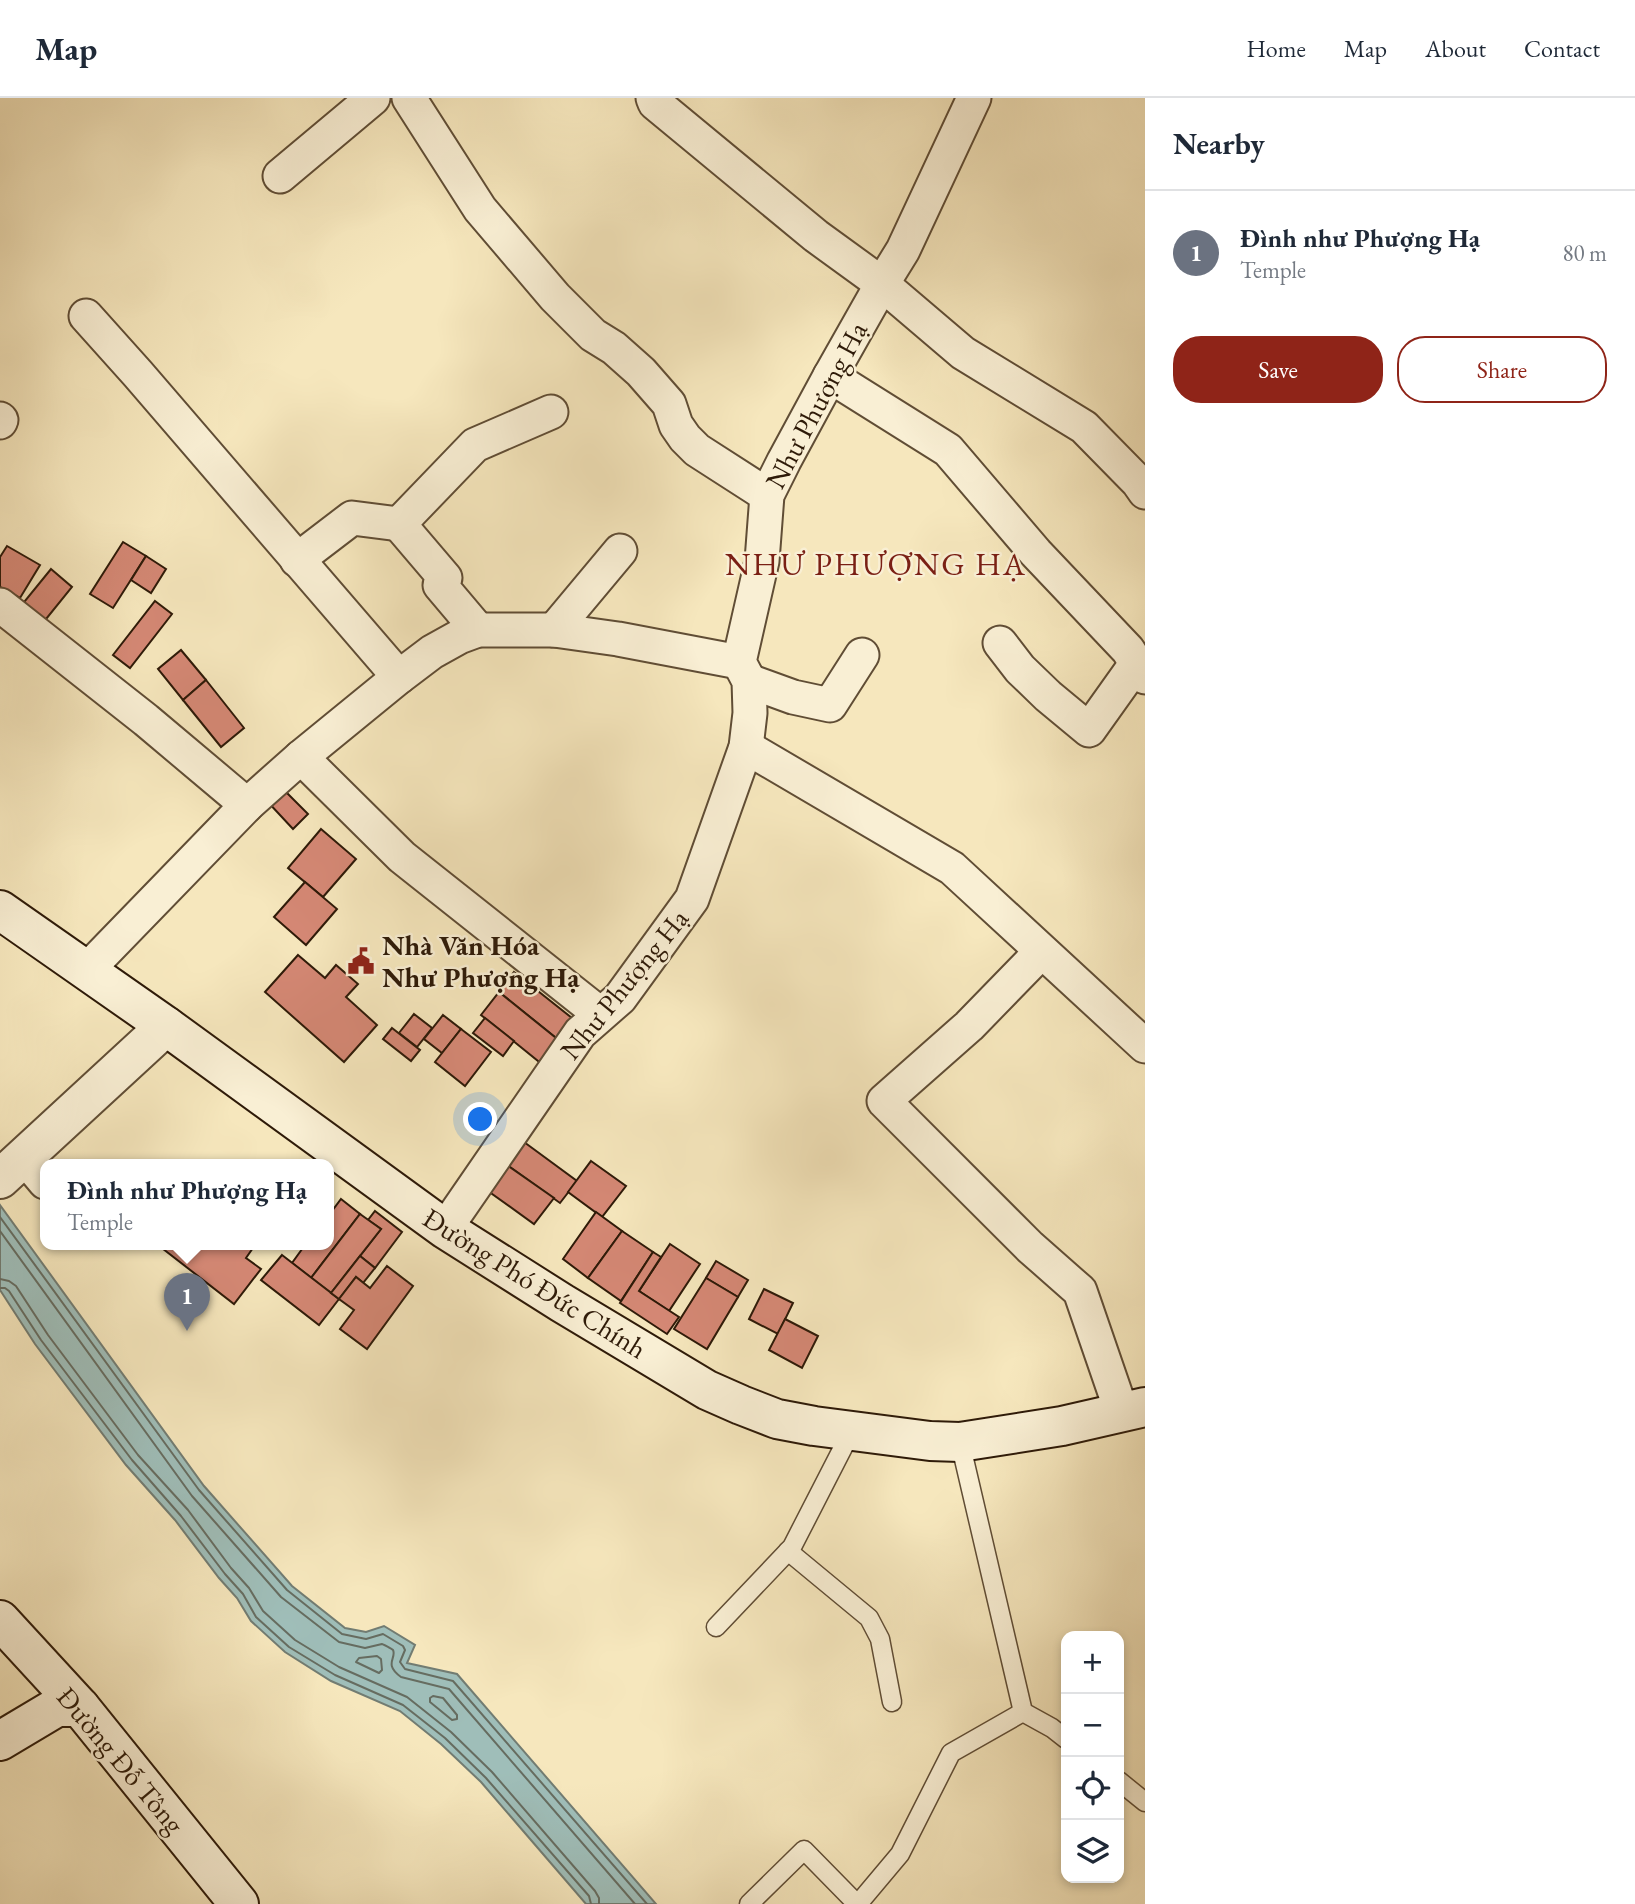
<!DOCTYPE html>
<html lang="en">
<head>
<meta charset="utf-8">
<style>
  :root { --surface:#fff; --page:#f6f6f7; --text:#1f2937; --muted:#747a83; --line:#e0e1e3; --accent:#8f2418 }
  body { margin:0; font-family:"EB Garamond",serif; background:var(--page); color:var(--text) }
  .controls { position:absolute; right:21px; bottom:21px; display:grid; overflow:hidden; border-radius:14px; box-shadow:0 4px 10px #0003 }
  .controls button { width:63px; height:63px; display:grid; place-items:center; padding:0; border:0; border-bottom:2px solid var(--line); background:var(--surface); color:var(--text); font:35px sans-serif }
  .you { position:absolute; left:481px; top:1022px; width:24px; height:24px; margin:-18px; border:5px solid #fff; border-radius:50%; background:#1a73e8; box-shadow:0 0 0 10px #1a73e833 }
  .badge { display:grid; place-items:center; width:46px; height:46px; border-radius:50%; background:var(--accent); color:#fff; font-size:23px; font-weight:700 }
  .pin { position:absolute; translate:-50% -58px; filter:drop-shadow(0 2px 4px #0008) }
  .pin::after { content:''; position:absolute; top:37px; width:24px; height:21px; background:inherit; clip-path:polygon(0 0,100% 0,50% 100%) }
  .popup { position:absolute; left:40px; top:1061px; width:294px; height:91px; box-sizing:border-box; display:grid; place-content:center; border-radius:14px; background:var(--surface); filter:drop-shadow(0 2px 5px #0005); font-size:23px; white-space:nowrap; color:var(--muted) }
  .popup b { font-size:26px; color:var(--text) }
  .popup::after { content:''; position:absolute; left:50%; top:100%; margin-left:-14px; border:14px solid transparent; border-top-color:var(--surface) }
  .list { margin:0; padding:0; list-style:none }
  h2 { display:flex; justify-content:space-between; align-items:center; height:91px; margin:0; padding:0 28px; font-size:30px }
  h2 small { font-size:23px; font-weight:400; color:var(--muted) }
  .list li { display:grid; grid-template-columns:46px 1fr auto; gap:21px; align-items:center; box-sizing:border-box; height:126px; padding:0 28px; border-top:2px solid var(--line) }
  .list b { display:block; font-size:26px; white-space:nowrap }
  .list p { margin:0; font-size:23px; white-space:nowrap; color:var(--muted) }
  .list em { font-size:23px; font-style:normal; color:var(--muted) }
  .actions { display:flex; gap:14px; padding:21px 28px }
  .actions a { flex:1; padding:16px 0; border:2px solid var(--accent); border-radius:28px; text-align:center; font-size:24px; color:var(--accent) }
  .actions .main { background:var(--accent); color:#fff }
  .icon { flex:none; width:38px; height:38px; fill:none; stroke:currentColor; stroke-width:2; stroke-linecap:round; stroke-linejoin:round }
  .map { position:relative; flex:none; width:1145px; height:1806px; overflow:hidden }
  header { display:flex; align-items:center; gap:42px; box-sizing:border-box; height:98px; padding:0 35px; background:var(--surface); border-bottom:2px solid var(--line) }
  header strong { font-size:33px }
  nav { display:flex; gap:38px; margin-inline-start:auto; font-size:24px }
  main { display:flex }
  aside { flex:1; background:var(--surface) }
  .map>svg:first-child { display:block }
  .water { fill:#9fbeb9; stroke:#727c72; stroke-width:2 }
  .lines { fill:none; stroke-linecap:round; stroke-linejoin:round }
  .shore { stroke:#666c60; stroke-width:2 }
  .building { fill:#d58875; stroke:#2e1a08; stroke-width:2 }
  .service-casing { stroke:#604d35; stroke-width:21 }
  .minor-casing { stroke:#604d35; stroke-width:37 }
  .tertiary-casing { stroke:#604d35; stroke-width:42 }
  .secondary-casing { stroke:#2e1a08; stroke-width:42 }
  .service { stroke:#f9efd4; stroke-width:18 }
  .minor { stroke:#f9efd4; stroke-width:33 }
  .tertiary { stroke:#f9efd4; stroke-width:38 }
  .secondary { stroke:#f9efd4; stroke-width:38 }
  .labels { text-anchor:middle; stroke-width:5; stroke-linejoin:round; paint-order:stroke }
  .street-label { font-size:28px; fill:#2e1a08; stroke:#f9efd4 }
  .poi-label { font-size:28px; font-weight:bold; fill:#2e1a08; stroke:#f9efd4; text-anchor:start }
  .quarter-label { font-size:32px; letter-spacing:2px; fill:#7a1f14; stroke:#f9efd4 }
</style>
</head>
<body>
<header>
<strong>Map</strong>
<nav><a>Home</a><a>Map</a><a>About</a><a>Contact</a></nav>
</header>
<main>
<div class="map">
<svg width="1145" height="1806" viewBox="0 0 1145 1806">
  <rect width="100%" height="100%" fill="#f6e7bd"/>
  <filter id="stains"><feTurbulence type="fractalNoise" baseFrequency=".00286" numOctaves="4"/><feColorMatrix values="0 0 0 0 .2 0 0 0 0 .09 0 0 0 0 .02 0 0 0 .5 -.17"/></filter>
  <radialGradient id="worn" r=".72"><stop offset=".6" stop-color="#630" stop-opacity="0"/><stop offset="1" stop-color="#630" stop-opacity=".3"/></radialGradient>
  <!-- water -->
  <path class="water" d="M0 1107 204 1388 292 1488 345 1530 366 1534 384 1528 415 1547 407 1565 457 1576 656 1806H586L481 1684 441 1646 400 1613 331 1583 285 1554 251 1523 237 1500 219 1480 175 1422 126 1367 35 1246 0 1192Z"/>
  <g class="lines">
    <!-- shore -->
    <g class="shore">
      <path d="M0 1119 199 1392 287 1492 342 1536 366 1541 383 1536 403 1548 405 1552 400 1564 405 1571 453 1583 647 1806"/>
      <path d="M0 1133 192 1398 281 1499 339 1544 365 1550 382 1546C383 1546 392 1551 393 1552 397 1560 383 1566 401 1579L449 1591 635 1806"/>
      <path d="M0 1181 9 1183 16 1188 48 1237 138 1357 188 1412 231 1470 249 1490 263 1513 295 1542 339 1569 407 1599 451 1634 492 1674 595 1793 599 1800V1806"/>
      <path d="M0 1190H5L9 1193 41 1242 132 1362 181 1418 225 1476 243 1496 256 1519 289 1549 335 1577 403 1607 445 1640 486 1680 589 1798 591 1806"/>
      <path d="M377 1558 381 1561 382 1572 379 1575 356 1564 359 1560Z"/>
      <path d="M433 1598 443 1600 457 1617V1621L452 1622 430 1604V1600Z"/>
    </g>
  </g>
  <!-- building -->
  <g class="building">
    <path d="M123 444 146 458 113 510 90 496Z"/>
    <path d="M7 448 40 467 20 500 0 489V459Z"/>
    <path d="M146 458 166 471 151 495 131 482Z"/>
    <path d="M51 471 72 489 42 526 20 509Z"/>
    <path d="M155 503 172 516 130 570 113 557Z"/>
    <path d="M181 552 206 582 183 602 158 571Z"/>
    <path d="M206 582 244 630 221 649 183 602Z"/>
    <path d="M280 688 308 716 293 731 266 702Z"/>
    <path d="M321 731 356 761 323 799 288 770Z"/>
    <path d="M305 784 337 811 306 847 274 819Z"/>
    <path d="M298 857 325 880 336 867 358 886 346 899 377 927 344 964 265 894Z"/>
    <path d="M514 874 577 924 561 944 499 894Z"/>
    <path d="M499 894 561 944 543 967 481 917Z"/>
    <path d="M414 916 432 930 417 949 399 935Z"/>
    <path d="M443 917 461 931 442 955 424 941Z"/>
    <path d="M485 920 514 943 503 958 473 935Z"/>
    <path d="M392 930 420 952 411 963 383 941Z"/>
    <path d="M461 931 491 954 465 988 435 964Z"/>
    <path d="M524 1044 577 1083 560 1105 507 1067Z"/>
    <path d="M591 1063 626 1088 602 1119 568 1094Z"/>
    <path d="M507 1067 554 1100 534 1126 488 1093Z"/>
    <path d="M341 1101 360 1116 311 1180 292 1165 305 1147H329V1117Z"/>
    <path d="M375 1113 402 1134 375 1170 360 1158 381 1131 368 1122Z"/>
    <path d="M596 1114 622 1133 588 1180 563 1161Z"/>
    <path d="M360 1116 381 1131 331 1195 311 1180Z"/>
    <path d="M622 1133 653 1154 621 1203 588 1180Z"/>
    <path d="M670 1146 700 1166 669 1213 639 1193Z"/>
    <path d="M158 1147H255L246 1160 261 1171 234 1206Z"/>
    <path d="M653 1154 661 1159 639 1193 679 1219 667 1236 620 1205Z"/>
    <path d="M282 1157 339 1201 319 1227 261 1182Z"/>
    <path d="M360 1158 375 1170 363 1185 356 1179 339 1201 331 1195Z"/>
    <path d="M716 1163 748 1182 738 1199 706 1180Z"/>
    <path d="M387 1168 413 1188 367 1251 340 1231 354 1212 339 1201 356 1179 370 1190Z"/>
    <path d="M706 1180 738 1199 707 1251 674 1231Z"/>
    <path d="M764 1191 793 1205 778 1236 749 1221Z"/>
    <path d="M785 1221 818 1238 802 1270 769 1252Z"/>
  </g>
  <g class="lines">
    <defs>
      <g id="service">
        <path d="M960 1344 1023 1614 1052 1630 1066 1641"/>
        <path d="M788 1453 869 1520 880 1541 892 1604"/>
        <path d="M716 1529 792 1449 851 1334"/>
        <path d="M1119 1683 1145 1704"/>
        <path d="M749 1806 804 1752 857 1806"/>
        <path d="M858 1806 900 1756 951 1655 1023 1614"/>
      </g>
      <g id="minor">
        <path d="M409 0 480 111 555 199 593 237 614 250 641 274 669 306 676 327 685 340 697 352 767 397"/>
        <path d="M653 0 655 5 816 138 882 186 963 255 1084 329 1138 384 1145 394"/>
        <path d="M280 78 373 0"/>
        <path d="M86 218 138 276 399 579"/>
        <path d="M830 278 948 352 1036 455 1128 552 1145 579"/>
        <path d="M0 321 1 322 0 324"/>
        <path d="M297 462 352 420 399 426"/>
        <path d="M0 507 146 622 247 707"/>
        <path d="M478 532 440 487 445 480 399 426 475 347 551 314"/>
        <path d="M554 532 620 453"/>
        <path d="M1000 545 1020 571 1048 598 1089 632 1136 566"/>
        <path d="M749 583 793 599 830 607 862 557"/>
        <path d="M746 649 952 770 1145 948"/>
        <path d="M301 659 402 759 600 916"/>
        <path d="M1041 854 969 928 884 1003 1030 1149 1080 1193 1122 1315"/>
        <path d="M86 873 247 707 301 659 399 579 432 554 459 539 478 532H554L618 541 739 564"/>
        <path d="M24 1059 45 1084"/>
        <path d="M445 1131 580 935 620 900 692 801 746 649 750 615 749 583 739 564 762 463 767 397 784 363 830 278 882 186 903 152 974 0"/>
      </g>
      <path id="tertiary" d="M0 1081 166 928"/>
      <g id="secondary">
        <path d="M0 812 166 928 445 1131 562 1205 707 1292 741 1307 777 1321 814 1328 930 1343 960 1344 1062 1328 1145 1309"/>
        <path d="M0 1522 80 1609 239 1806"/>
        <path d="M0 1643 57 1609H80"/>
      </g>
    </defs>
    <!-- service casing -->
    <use href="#service" class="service-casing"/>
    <!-- minor casing -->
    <use href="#minor" class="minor-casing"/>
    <!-- tertiary casing -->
    <use href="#tertiary" class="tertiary-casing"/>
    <!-- secondary casing -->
    <use href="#secondary" class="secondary-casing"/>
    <!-- service -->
    <use href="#service" class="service"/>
    <!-- minor -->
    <use href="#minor" class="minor"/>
    <!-- tertiary -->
    <use href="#tertiary" class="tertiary"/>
    <!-- secondary -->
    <use href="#secondary" class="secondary"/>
  </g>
  <!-- icons -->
  <defs>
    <symbol id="civic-bare" viewBox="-9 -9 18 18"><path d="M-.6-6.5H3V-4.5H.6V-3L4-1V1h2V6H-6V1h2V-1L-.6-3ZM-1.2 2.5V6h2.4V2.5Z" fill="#8f2418" stroke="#f9efd4" stroke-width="2.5" paint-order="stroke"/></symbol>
  </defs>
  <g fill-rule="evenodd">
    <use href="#civic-bare" x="342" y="844" width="38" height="38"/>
  </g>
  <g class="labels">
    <!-- street labels -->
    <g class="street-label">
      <text transform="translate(816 307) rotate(-62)" y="10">Như Phượng Hạ</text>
      <text transform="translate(624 886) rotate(-51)" y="10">Như Phượng Hạ</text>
      <text transform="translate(535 1185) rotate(32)" y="10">Đường Phó Đức Chính</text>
      <text transform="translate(121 1662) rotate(50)" y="10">Đường Đỗ Tông</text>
    </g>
    <!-- poi labels -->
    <g class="poi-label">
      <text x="382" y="857">Nhà Văn Hóa<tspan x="382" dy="32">Như Phượng Hạ</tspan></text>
    </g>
    <!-- quarter labels -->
    <g class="quarter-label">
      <text x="876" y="477">NHƯ PHƯỢNG HẠ</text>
    </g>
  </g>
  <rect width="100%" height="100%" filter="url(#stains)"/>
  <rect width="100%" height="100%" fill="url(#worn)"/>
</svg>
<div class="controls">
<button>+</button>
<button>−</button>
<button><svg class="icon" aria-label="locate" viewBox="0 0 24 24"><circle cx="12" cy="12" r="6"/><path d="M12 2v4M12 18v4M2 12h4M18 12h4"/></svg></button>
<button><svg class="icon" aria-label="layers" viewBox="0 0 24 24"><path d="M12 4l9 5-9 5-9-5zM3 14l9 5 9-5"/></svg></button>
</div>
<div class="you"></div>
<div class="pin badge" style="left:187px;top:1233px;background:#6b7280">1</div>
<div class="popup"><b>Đình như Phượng Hạ</b>Temple</div>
</div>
<aside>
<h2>Nearby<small></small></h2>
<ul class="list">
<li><span class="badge" style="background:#6b7280">1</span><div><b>Đình như Phượng Hạ</b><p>Temple</p></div><em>80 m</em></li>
</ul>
<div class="actions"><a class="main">Save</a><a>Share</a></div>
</aside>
</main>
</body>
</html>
